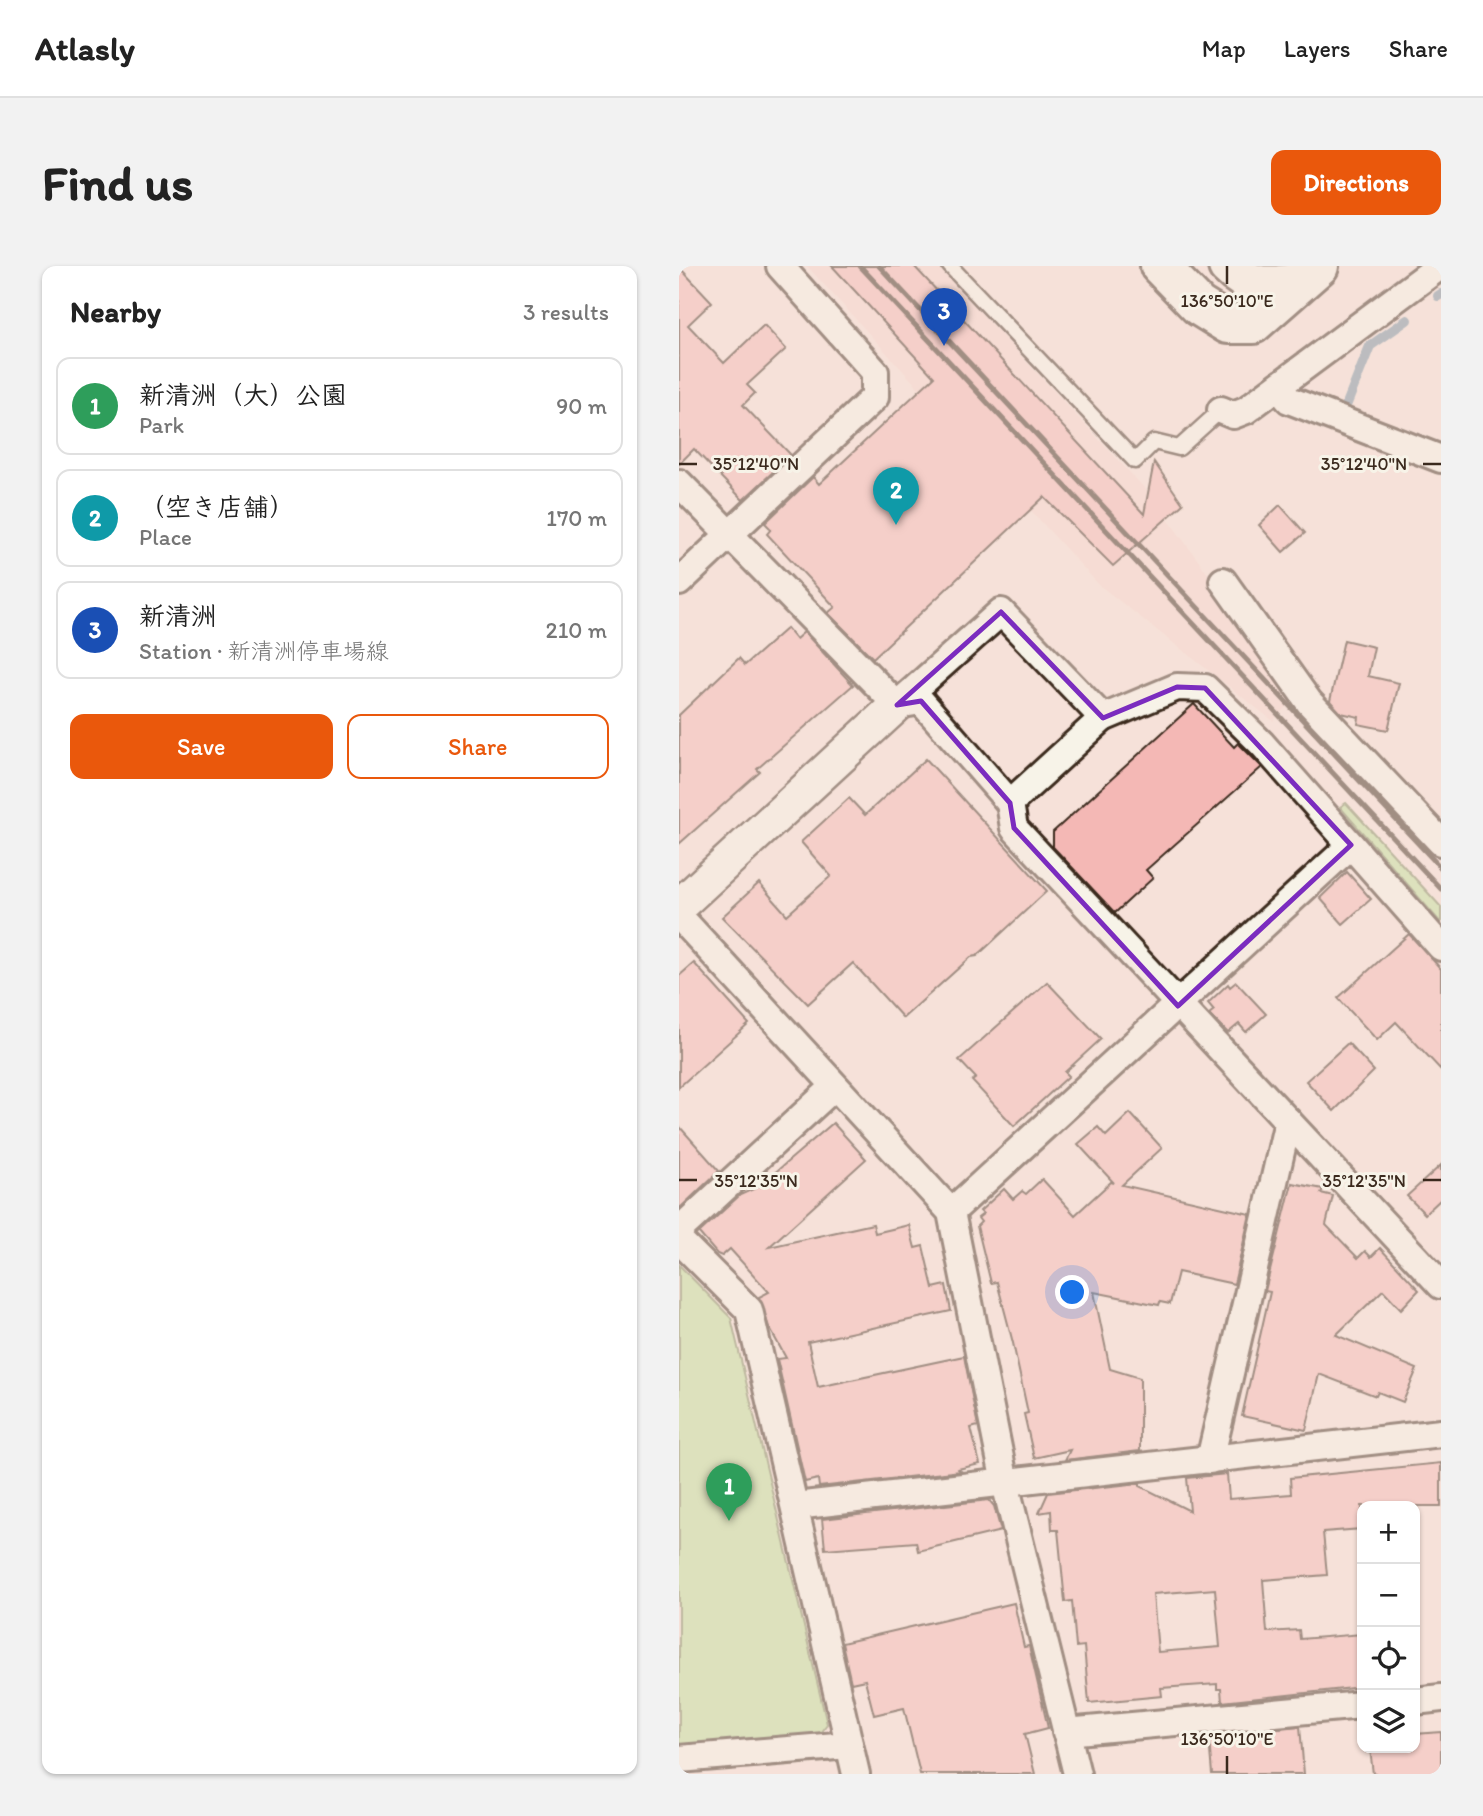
<!DOCTYPE html>
<html lang="en">
<head>
<meta charset="utf-8">
<style>
  :root { --surface:#fff; --page:#f2f2f2; --text:#222; --muted:#767676; --line:#e0e0e0; --accent:#ea580c }
  body { margin:0; font-family:Itim,"Klee One",sans-serif; background:var(--page); color:var(--text) }
  .controls { position:absolute; right:21px; bottom:21px; display:grid; overflow:hidden; border-radius:14px; box-shadow:0 2px 5px #0004 }
  .controls button { width:63px; height:63px; display:grid; place-items:center; padding:0; border:0; border-bottom:2px solid var(--line); background:var(--surface); color:var(--text); font:35px sans-serif }
  .you { position:absolute; left:394px; top:1027px; width:24px; height:24px; margin:-18px; border:5px solid #fff; border-radius:50%; background:#1a73e8; box-shadow:0 0 0 10px #1a73e833 }
  .badge { display:grid; place-items:center; width:46px; height:46px; border-radius:50%; background:var(--accent); color:#fff; font-size:23px; font-weight:700 }
  .pin { position:absolute; translate:-50% -58px; filter:drop-shadow(0 2px 4px #0008) }
  .pin::after { content:''; position:absolute; top:37px; width:24px; height:21px; background:inherit; clip-path:polygon(0 0,100% 0,50% 100%) }
  .list { margin:0; padding:0; list-style:none }
  h2 { display:flex; justify-content:space-between; align-items:center; height:91px; margin:0; padding:0 28px; font-size:30px }
  h2 small { font-size:23px; font-weight:400; color:var(--muted) }
  .list li { display:grid; grid-template-columns:46px 1fr auto; gap:21px; align-items:center; box-sizing:border-box; height:98px; margin:0 14px 14px; padding:0 14px; border:2px solid var(--line); border-radius:14px }
  .list b { display:block; font-size:26px; white-space:nowrap }
  .list p { margin:0; font-size:23px; white-space:nowrap; color:var(--muted) }
  .list em { font-size:23px; font-style:normal; color:var(--muted) }
  .actions { display:flex; gap:14px; padding:21px 28px }
  .actions a { flex:1; padding:16px 0; border:2px solid var(--accent); border-radius:14px; text-align:center; font-size:24px; color:var(--accent) }
  .actions .main { background:var(--accent); color:#fff }
  .icon { flex:none; width:38px; height:38px; fill:none; stroke:currentColor; stroke-width:2; stroke-linecap:round; stroke-linejoin:round }
  .map { position:relative; flex:none; width:762px; height:1508px; overflow:hidden; border-radius:14px }
  header { display:flex; align-items:center; gap:42px; box-sizing:border-box; height:98px; padding:0 35px; background:var(--surface); border-bottom:2px solid var(--line) }
  header strong { font-size:33px }
  nav { display:flex; gap:38px; margin-inline-start:auto; font-size:24px }
  .intro { display:flex; align-items:center; justify-content:space-between; box-sizing:border-box; height:168px; padding:0 42px }
  h1 { margin:0; font-size:49px }
  .button { padding:18px 32px; border-radius:14px; background:var(--accent); color:#fff; font-size:24px; font-weight:700 }
  main { display:flex; gap:42px; padding:0 42px }
  aside { flex:1; background:var(--surface); border-radius:14px; box-shadow:0 2px 5px #0004 }
  .map>svg:first-child { display:block }
  .built { fill:#f5d5ce }
  .green { fill:#bee19b; stroke:#7c865c; stroke-width:2 }
  .lines { fill:none; stroke-linecap:round; stroke-linejoin:round }
  .stream { stroke:#748fa1; stroke-width:10 }
  .building { fill:#f4b8b5; stroke:#3b2a1e; stroke-width:2; fill-rule:evenodd }
  .service-casing { stroke:#3b2a1e; stroke-width:19 }
  .minor-casing { stroke:#3b2a1e; stroke-width:32 }
  .tertiary-casing { stroke:#3b2a1e; stroke-width:38 }
  .secondary-casing { stroke:#3b2a1e; stroke-width:44 }
  .service { stroke:#f7f3e8; stroke-width:14 }
  .minor { stroke:#f7f3e8; stroke-width:26 }
  .tertiary { stroke:#f7f3e8; stroke-width:33 }
  .secondary { stroke:#f7f3e8; stroke-width:38 }
  .rail { stroke:#3b2a1e; stroke-width:5 }
  .marked { fill:none; stroke:#7b2cbf; stroke-width:5; stroke-linejoin:round }
  .ticks { fill:none; stroke:#3b2a1e; stroke-width:2.5 }
  .ticks-label { font-size:18px; text-anchor:middle; fill:#3b2a1e; stroke:#f7f3e8; stroke-width:6; stroke-linejoin:round; paint-order:stroke }
</style>
</head>
<body>
<header>
<strong>Atlasly</strong>
<nav><a>Map</a><a>Layers</a><a>Share</a></nav>
</header>
<div class="intro"><h1>Find us</h1><a class="button">Directions</a></div>
<main>
<aside>
<h2>Nearby<small>3 results</small></h2>
<ul class="list">
<li><span class="badge" style="background:#2e9e5b">1</span><div><b>新清洲（大）公園</b><p>Park</p></div><em>90 m</em></li>
<li><span class="badge" style="background:#0f9aa8">2</span><div><b>（空き店舗）</b><p>Place</p></div><em>170 m</em></li>
<li><span class="badge" style="background:#1a4fb4">3</span><div><b>新清洲</b><p>Station · 新清洲停車場線</p></div><em>210 m</em></li>
</ul>
<div class="actions"><a class="main">Save</a><a>Share</a></div>
</aside>
<div class="map">
<svg width="762" height="1508" viewBox="0 0 762 1508">
  <rect width="100%" height="100%" fill="#f6e1d9"/>
  <filter id="ink" filterUnits="userSpaceOnUse"><feTurbulence type="fractalNoise" baseFrequency=".0143" numOctaves="2"/><feDisplacementMap in="SourceGraphic" scale="14" xChannelSelector="R" yChannelSelector="G"/><feConvolveMatrix kernelMatrix="1 2 1 2 8 2 1 2 1" color-interpolation-filters="sRGB"/></filter>
  <g filter="url(#ink)">
    <!-- built -->
    <path class="built" d="M128 0H258L470 227 618 430 594 455 420 319Z"/>
    <!-- green -->
    <g class="green">
      <path d="M667 537 762 641V657L661 541Z"/>
      <path d="M0 999 52 1052 148 1458 140 1468 0 1481Z"/>
    </g>
    <g class="lines">
      <!-- stream -->
      <g class="stream">
        <path d="M759 30 762 28"/>
        <path d="M667 140 691 80 728 54"/>
      </g>
    </g>
    <!-- building -->
    <g class="building">
      <path d="M153 0H235L465 248 475 196 504 238 434 300 365 231 194 392 149 347 156 341 88 268 92 263 86 257 134 211 140 218 255 111Z"/>
      <path d="M0 1 33 36 9 59 45 97 85 59 107 83 68 119 76 127 64 139 112 189 64 234 15 183 0 198Z"/>
      <path d="M601 239 626 267 604 286 580 259Z"/>
      <path d="M108 362 117 373 125 366 174 419 78 503 81 506 0 578V449L60 392 66 399Z"/>
      <path d="M665 374 695 381 689 410 720 417 709 464 679 458 680 451 662 447 651 435Z"/>
      <path d="M515 438 555 481 559 477 583 501 467 604 474 612 436 647 374 581V566Z"/>
      <path d="M247 493 368 625 298 690 292 691 224 752 174 697 129 738 43 651 80 617 108 649 152 610 122 576 170 532 186 549Z"/>
      <path d="M668 606 692 633 664 658 641 632Z"/>
      <path d="M730 668 762 703V804L717 756 698 774 659 732Z"/>
      <path d="M15 697 70 758 0 821V710Z"/>
      <path d="M368 716 422 773 386 806 390 810 335 860 293 815 297 812 280 794Z"/>
      <path d="M557 716 587 748 567 766 560 758 549 767 530 748 535 744 529 737 549 718 551 721Z"/>
      <path d="M669 777 695 805 655 845 627 815Z"/>
      <path d="M451 847 483 882 443 919 571 948 555 1018 499 1006 491 1038 481 1036 480 1039 415 1026 431 1103 461 1112V1185L386 1194 391 1184 355 1192 345 1148 349 1147 334 1077 318 1016 312 1017 298 960 302 956 299 952 304 948 301 945 325 923 334 933 343 925 347 928 363 913 396 949 432 916 435 917 399 878 419 861 427 870Z"/>
      <path d="M154 857 187 893 90 981 194 958 196 967 230 959 236 982 244 980 254 1022 267 1019 272 1045 129 1076 139 1121 285 1090 299 1160 292 1162 301 1198 279 1203 282 1205 140 1221 139 1213 126 1216 98 1093 107 1092 90 1061 80 1031 90 1026 51 983 43 990 38 988 20 967 61 929 79 921Z"/>
      <path d="M0 860 40 905 0 943Z"/>
      <path d="M762 899V933L746 948 728 930Z"/>
      <path d="M613 917 644 923 642 927 654 930 647 959 679 992 686 985 692 991 701 982 740 1024 722 1043 704 1024 657 1069 738 1103 724 1136 699 1126 697 1130 640 1108 627 1164 563 1150 591 1026 586 1025Z"/>
      <path d="M762 1197V1240H683V1263L644 1266 648 1309 584 1314 588 1366 620 1364 621 1373 683 1368V1421L543 1436 542 1423H538V1418L482 1422 483 1430 410 1437 405 1380 397 1381 393 1335 386 1336 379 1264H373L372 1245 360 1247 369 1227 461 1217V1220L511 1245 508 1212 548 1208 550 1233 612 1228 611 1212ZM536 1323 541 1381 479 1386 474 1328Z"/>
      <path d="M310 1234 315 1240 322 1265 239 1285 237 1276 146 1283 143 1253Z"/>
      <path d="M335 1337 345 1381 350 1380 369 1462 346 1468 356 1508H241L225 1442 195 1449 186 1414 172 1417 163 1377Z"/>
      <path d="M621 1460 625 1508H533L530 1473 547 1472 546 1467Z"/>
      <path d="M762 1466V1508H694L691 1482H736V1468Z"/>
    </g>
    <g class="lines">
      <defs>
        <path id="service" d="M271 0 456 195 475 176 500 182 542 144"/>
        <g id="minor">
          <path d="M599 121 610 134 762 193"/>
          <path d="M542 144 554 149 567 144 761 0"/>
          <path d="M0 217 218 439"/>
          <path d="M544 315 630 436 762 576"/>
          <path d="M0 316 196 131V106L101 0"/>
          <path d="M322 346 424 452 331 537 242 435 218 439Z"/>
          <path d="M424 452 498 421 526 422 583 478 762 681"/>
          <path d="M331 537 335 562 762 1019"/>
          <path d="M0 650 272 946 326 1217 398 1508"/>
          <path d="M272 946 672 579"/>
          <path d="M0 964 155 821"/>
          <path d="M0 974 70 1044 177 1508"/>
          <path d="M531 1194 609 855"/>
          <path d="M116 1240 762 1167"/>
          <path d="M736 1435 762 1432"/>
          <path d="M387 1466 683 1439"/>
          <path d="M0 1493 170 1479"/>
        </g>
        <path id="tertiary" d="M0 640 218 439"/>
        <g id="secondary">
          <path d="M481 0 520 40 549 58H574L640 0"/>
          <path d="M549 0C574 25 587 20 620 17"/>
        </g>
      </defs>
      <!-- service casing -->
      <use href="#service" class="service-casing"/>
      <!-- minor casing -->
      <use href="#minor" class="minor-casing"/>
      <!-- tertiary casing -->
      <use href="#tertiary" class="tertiary-casing"/>
      <!-- secondary casing -->
      <use href="#secondary" class="secondary-casing"/>
      <!-- service -->
      <use href="#service" class="service"/>
      <!-- minor -->
      <use href="#minor" class="minor"/>
      <!-- tertiary -->
      <use href="#tertiary" class="tertiary"/>
      <!-- secondary -->
      <use href="#secondary" class="secondary"/>
      <!-- rail -->
      <g class="rail">
        <path d="M181 0 762 623"/>
        <path d="M200 0 762 602"/>
      </g>
    </g>
  </g>
  <!-- marked area -->
  <path d="M0 0H762V1508H0ZM322 346 424 452 498 421 526 422 672 579 499 740 335 562 331 537 242 435 218 439Z" fill="#f6e1d9" fill-opacity=".55" fill-rule="evenodd"/>
  <path class="marked" d="M322 346 424 452 498 421 526 422 672 579 499 740 335 562 331 537 242 435 218 439Z"/>
  <!-- ticks -->
  <path class="ticks" d="M548 0V18M0 198H18M744 198H762M0 914H18M744 914H762M548 1490V1508"/>
  <g class="ticks-label">
    <text x="548" y="41">136°50'10"E</text>
    <text x="77" y="204">35°12'40"N</text>
    <text x="685" y="204">35°12'40"N</text>
    <text x="77" y="921">35°12'35"N</text>
    <text x="685" y="921">35°12'35"N</text>
    <text x="548" y="1479">136°50'10"E</text>
  </g>
</svg>
<div class="controls">
<button>+</button>
<button>−</button>
<button><svg class="icon" aria-label="locate" viewBox="0 0 24 24"><circle cx="12" cy="12" r="6"/><path d="M12 2v4M12 18v4M2 12h4M18 12h4"/></svg></button>
<button><svg class="icon" aria-label="layers" viewBox="0 0 24 24"><path d="M12 4l9 5-9 5-9-5zM3 14l9 5 9-5"/></svg></button>
</div>
<div class="you"></div>
<div class="pin badge" style="left:50px;top:1255px;background:#2e9e5b">1</div>
<div class="pin badge" style="left:217px;top:259px;background:#0f9aa8">2</div>
<div class="pin badge" style="left:265px;top:80px;background:#1a4fb4">3</div>
</div>
</main>
</body>
</html>
